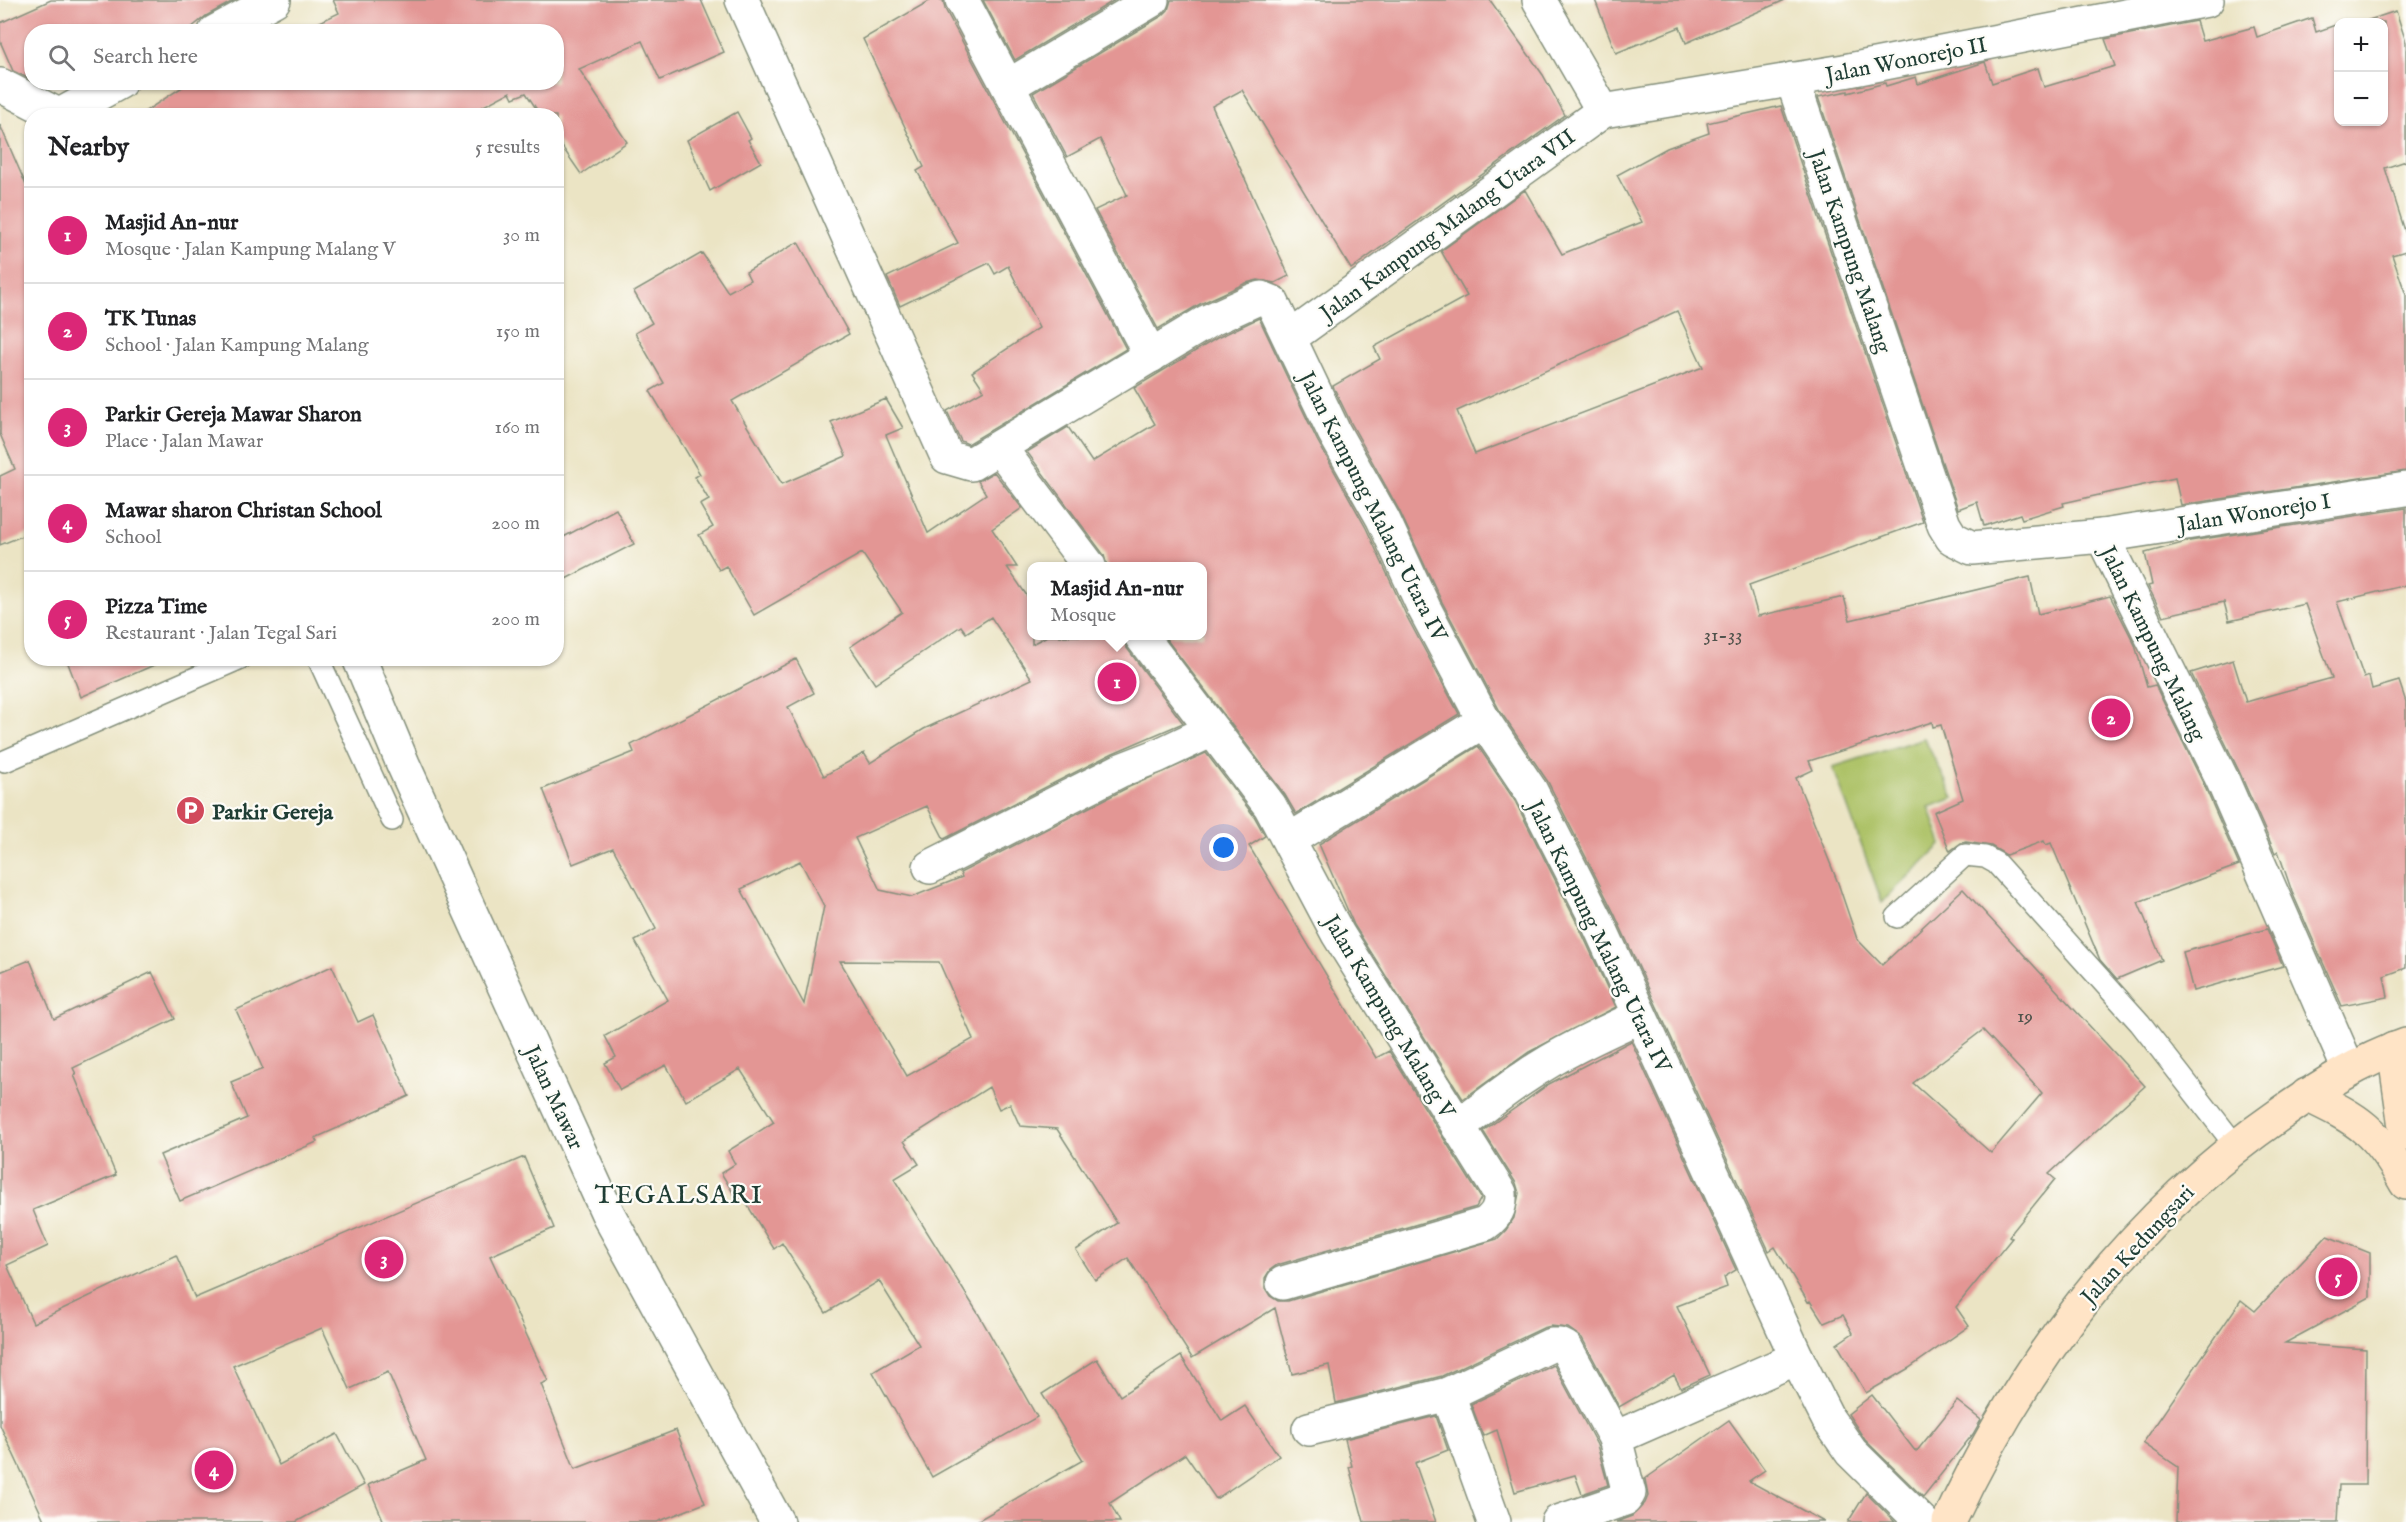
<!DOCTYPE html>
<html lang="en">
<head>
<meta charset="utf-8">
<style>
  :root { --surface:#fff; --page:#f2f2f2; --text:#202124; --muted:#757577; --line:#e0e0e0; --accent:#db2777 }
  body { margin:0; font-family:"IM FELL English",serif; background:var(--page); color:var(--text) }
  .controls { position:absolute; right:18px; top:18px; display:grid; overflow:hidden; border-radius:12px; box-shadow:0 2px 4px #0004 }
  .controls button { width:54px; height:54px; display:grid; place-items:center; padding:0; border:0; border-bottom:2px solid var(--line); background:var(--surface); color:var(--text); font:30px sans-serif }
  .you { position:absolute; left:1224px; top:848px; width:21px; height:21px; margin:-15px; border:4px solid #fff; border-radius:50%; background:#1a73e8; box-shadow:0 0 0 9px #1a73e833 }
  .badge { display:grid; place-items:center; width:39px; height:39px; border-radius:50%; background:var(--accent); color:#fff; font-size:20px; font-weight:700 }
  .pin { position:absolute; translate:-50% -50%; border:3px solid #fff; box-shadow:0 2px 6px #0006 }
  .popup { position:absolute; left:1027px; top:562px; width:180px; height:78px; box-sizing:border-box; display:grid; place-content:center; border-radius:12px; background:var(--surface); filter:drop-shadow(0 2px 4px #0005); font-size:20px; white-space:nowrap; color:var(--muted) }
  .popup b { font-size:22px; color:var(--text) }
  .popup::after { content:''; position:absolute; left:50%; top:100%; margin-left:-12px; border:12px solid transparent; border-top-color:var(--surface) }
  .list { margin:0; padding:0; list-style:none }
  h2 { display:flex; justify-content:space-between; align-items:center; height:78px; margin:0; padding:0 24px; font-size:26px }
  h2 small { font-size:20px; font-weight:400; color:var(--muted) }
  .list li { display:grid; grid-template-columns:39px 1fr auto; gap:18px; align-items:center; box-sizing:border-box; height:96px; padding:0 24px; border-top:2px solid var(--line) }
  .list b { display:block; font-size:22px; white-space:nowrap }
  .list p { margin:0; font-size:20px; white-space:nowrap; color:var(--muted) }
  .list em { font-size:20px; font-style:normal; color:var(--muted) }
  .icon { flex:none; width:33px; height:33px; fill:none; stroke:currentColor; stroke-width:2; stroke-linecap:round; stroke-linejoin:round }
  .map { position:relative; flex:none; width:2406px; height:1522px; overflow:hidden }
  .search { position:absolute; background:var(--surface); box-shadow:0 2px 4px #0004; left:24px; top:24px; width:540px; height:66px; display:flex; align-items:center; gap:15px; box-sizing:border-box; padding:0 21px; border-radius:24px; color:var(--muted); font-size:22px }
  .panel { position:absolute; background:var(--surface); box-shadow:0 2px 4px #0004; left:24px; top:108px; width:540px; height:558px; border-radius:24px }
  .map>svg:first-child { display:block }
  .green { fill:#adc267; stroke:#66804e; stroke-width:1.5 }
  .building { fill:#e39694; fill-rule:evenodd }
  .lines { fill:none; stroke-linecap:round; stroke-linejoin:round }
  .lane-casing { stroke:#85907c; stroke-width:24 }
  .street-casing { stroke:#85907c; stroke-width:36 }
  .secondary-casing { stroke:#85907c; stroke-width:36 }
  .lane { stroke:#fff; stroke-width:21 }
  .street { stroke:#fff; stroke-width:33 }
  .secondary { stroke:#ffe4c6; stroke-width:33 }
  .labels { text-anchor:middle; stroke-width:4.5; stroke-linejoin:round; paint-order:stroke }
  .number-label { font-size:20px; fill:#50534c }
  .street-label { font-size:22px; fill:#1f3d34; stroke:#fdfcf7 }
  .poi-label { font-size:22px; font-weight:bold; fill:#1f3d34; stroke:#fdfcf7; text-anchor:start }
  .quarter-label { font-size:26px; letter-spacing:1.5px; fill:#1f3d34; stroke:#fdfcf7 }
</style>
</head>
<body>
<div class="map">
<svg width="2406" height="1522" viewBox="0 0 2406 1522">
  <rect width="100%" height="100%" fill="#fdfcf7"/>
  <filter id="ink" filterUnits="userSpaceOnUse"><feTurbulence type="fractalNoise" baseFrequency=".0167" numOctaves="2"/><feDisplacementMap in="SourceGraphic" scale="12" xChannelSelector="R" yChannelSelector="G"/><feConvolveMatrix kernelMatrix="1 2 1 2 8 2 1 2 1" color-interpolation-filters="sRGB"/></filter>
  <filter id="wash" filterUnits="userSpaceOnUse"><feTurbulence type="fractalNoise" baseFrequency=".008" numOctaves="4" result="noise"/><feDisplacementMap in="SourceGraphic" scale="24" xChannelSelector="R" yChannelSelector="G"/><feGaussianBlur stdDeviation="1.35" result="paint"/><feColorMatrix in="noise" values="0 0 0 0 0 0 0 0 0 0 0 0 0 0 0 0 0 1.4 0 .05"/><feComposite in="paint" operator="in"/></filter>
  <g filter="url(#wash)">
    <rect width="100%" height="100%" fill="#ebe4c4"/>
    <!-- green -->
    <path class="green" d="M1924 738 1954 798 1929 807 1942 844 1882 902 1833 767Z"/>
    <g id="blocks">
      <!-- building -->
      <g class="building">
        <path d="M51 0H235L206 16 186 32H32V80L13 71 0 41V23Z"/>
        <path d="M333 0H701L724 52 660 80 642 41 579 69 627 142 581 174 556 138V116H541L526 93 513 98 510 92 465 116H138L190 82H556V32H299L339 13Z"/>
        <path d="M931 0H943L945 9 1126 349 968 444 961 441 947 411 984 390 972 372 1039 328 1008 266 995 274 989 263 900 306 887 277 958 243 917 171 924 167 863 39Z"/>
        <path d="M983 0H1115L1015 60Z"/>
        <path d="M1171 0H1490L1543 75 1565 115 1351 269 1242 90 1212 106 1289 276 1275 283 1258 280 1246 283 1200 304 1158 329 1095 210 1127 195 1100 139 1067 157 1033 93 1162 16 1168 10Z"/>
        <path d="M1595 0H1785L1686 43 1680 27 1616 53Z"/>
        <path d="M2396 11 2406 42V161L2385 168 2406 234V251L2392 255 2406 295V471L2181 505 2175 478 2063 503 2064 506 2022 519 2020 514 1984 526 1977 502 1958 509 1818 97 1848 91V93L1885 83 1886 86 1916 77 1918 84 1985 62 1992 83 2038 68 2044 87 2115 66 2105 39 2196 21 2202 41 2254 27 2257 37 2312 18 2316 32 2338 24V122H2384V22H2363Z"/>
        <path d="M1781 106 1923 522 1749 585 1758 616 1844 597 1850 620 2030 577 2038 614 2110 596 2135 645 2147 687 2155 685 2205 787 2239 865 2138 902 2162 960 2117 979 2100 960 2051 843 2046 845 2044 841 2006 855 1991 846 1966 842 1961 843 1950 851 1934 812 1963 799 1941 725 1933 727 1932 722 1809 761 1813 770 1796 778 1838 883 1857 939 1882 965 1963 889 2145 1086 2049 1174 2055 1179 2009 1236 2012 1238 1956 1307 1969 1326 1909 1368 1866 1393 1837 1344 1853 1333 1843 1315 1824 1323 1810 1301 1808 1302 1775 1247 1769 1251 1614 913 1548 782 1500 711 1441 600 1399 510 1351 423 1333 386 1380 359 1374 347 1467 296 1441 251 1525 190 1562 254 1642 222 1617 175 1667 148 1709 133 1707 123ZM1677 311 1703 367 1475 454 1457 411ZM1983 1030 2042 1093 1991 1153 1913 1083Z"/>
        <path d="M737 112 751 138 748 140 761 162 710 191 687 140Z"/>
        <path d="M0 125 32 199V532L0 545V476L15 469 0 434Z"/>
        <path d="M798 242 849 334 732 401 782 484 846 456 831 422 886 399 903 428 886 435 928 533 986 494 978 481 994 472 1022 508 992 529 1017 567H1007L1032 603V644L1047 636H1123L1126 647 1183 723 1113 753 944 839 927 806 855 838 880 890 912 897 962 877 960 873 1129 787 1206 753 1254 816 1265 836 1249 846 1376 1058 1389 1051 1481 1198 1476 1207 1277 1265 1270 1270 1265 1278V1288L1270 1296 1278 1301H1288L1497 1239 1506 1230 1514 1218 1519 1193 1516 1183 1483 1131 1549 1084 1631 1041 1736 1270 1724 1277 1727 1287 1677 1306 1710 1375 1681 1388 1674 1375 1619 1407 1582 1338 1568 1328 1551 1326 1543 1328 1442 1376 1336 1403 1329 1365 1292 1374 1275 1308 1192 1358 1128 1258 1095 1280 1076 1250 1117 1223 1057 1129 1020 1126 1010 1104 999 1109 989 1087 904 1141 919 1164 894 1179 979 1315 1037 1417 932 1477 873 1372 919 1345 879 1281 826 1313 782 1243 774 1249 742 1196 737 1199 721 1173 735 1164 728 1151 774 1122 740 1069 686 1101 666 1065 620 1090 605 1063 616 1057 605 1036 668 1000 635 941 656 929 613 848 573 864 543 789 634 752 631 745 796 659 814 693 788 707 824 776 864 753 870 763 924 729 1032 679 991 617 966 633 961 626 875 684 850 647 902 612 862 553 754 615 726 566 719 570 699 535 713 527 700 505 709 500 695 477 700 474 650 391 664 383 635 333 652 323 634 292 702 253 728 292 750 280 746 272ZM800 861 824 906 804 1004 741 889ZM840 961 939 962 973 1039 907 1076Z"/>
        <path d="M1259 318 1317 440 1366 528 1407 617 1459 714 1296 814 1285 795 1164 636H1203V567H1107L1104 555 1027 452 1068 427 1092 462 1155 424 1134 388 1217 338Z"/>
        <path d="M2406 508V585L2337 602 2364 678 2369 676 2372 689 2399 681 2406 702V968L2384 976 2388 997 2342 1006 2292 892 2278 851 2275 853 2239 771 2191 673 2233 660 2246 702 2332 678 2305 604 2229 621 2224 602 2163 616 2148 586 2152 585 2145 553 2190 541Z"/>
        <path d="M616 509 634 544 556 584V541Z"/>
        <path d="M66 658H170L81 697Z"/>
        <path d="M1478 746 1515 801 1580 929 1616 1007 1529 1052 1463 1099 1354 925 1319 844Z"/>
        <path d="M2267 929 2283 966 2193 991 2183 952Z"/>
        <path d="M30 960 54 1019 152 972 175 1019 73 1068 76 1074 74 1075 116 1175 33 1210 48 1246 7 1265 33 1323 176 1255 195 1298 524 1157 554 1228 490 1256 548 1381 541 1384 575 1469 676 1430 705 1503 657 1522H384L368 1485 426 1460 388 1372 350 1389 322 1328 233 1366 279 1465 337 1434 364 1485 296 1522H45L0 1425V972Z"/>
        <path d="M332 966 358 1022 373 1015 409 1096 315 1138 317 1142 180 1201 160 1155 247 1118 231 1082 263 1069 236 1010Z"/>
        <path d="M2327 1236 2370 1253V1297L2285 1343 2366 1349 2365 1485H2339L2337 1522H2176L2178 1467 2143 1443 2241 1300 2255 1311Z"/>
        <path d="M1181 1356 1222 1421 1245 1406 1279 1456 1216 1499 1185 1454 1110 1503 1120 1522H975L1083 1460 1042 1394 1097 1359 1120 1396Z"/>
        <path d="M1554 1365 1597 1445 1608 1485 1582 1494 1575 1475 1515 1492 1497 1430 1483 1436 1471 1404Z"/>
        <path d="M1872 1395 1916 1452 1957 1401 1981 1420 1973 1434 1923 1497 1865 1440 1848 1414Z"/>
        <path d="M1436 1416 1448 1450 1415 1463 1436 1522H1364L1349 1467 1352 1466 1345 1439Z"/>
        <path d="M1729 1420 1765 1470 1749 1481 1824 1522H1616L1632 1516 1645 1503 1648 1496 1645 1479Z"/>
        <path d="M1866 1493 1895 1522H1848Z"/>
      </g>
    </g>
  </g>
  <g filter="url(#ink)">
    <use href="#blocks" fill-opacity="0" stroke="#85907c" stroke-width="1.5"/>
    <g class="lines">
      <defs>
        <g id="lane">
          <path d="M318 658 392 820"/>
          <path d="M5 761 241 658"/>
          <path d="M1897 917 1965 855 1985 857 1996 863 2140 1023 2235 1145"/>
        </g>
        <g id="street">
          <path d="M742 0 947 457 971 464 1208 321 1254 300 1262 298 1272 302 1334 432 1383 519 1424 608 1484 721 1531 791 1597 921 1797 1358 1828 1419 1851 1452 1922 1522"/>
          <path d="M962 0 1151 356"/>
          <path d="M1539 0 1603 111"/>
          <path d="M215 32 274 0"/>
          <path d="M1792 79 1944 525 1952 538 1972 548 2102 536 2222 779 2349 1070"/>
          <path d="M0 85 60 116"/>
          <path d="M1008 86 1152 0"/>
          <path d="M60 115 120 82"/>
          <path d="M1291 337 1603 111 1844 71 2207 0"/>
          <path d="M1000 448 1089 566"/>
          <path d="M2102 536 2406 489"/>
          <path d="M1141 636 1270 806 1338 934 1500 1193C1501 1208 1496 1216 1485 1224L1283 1283"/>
          <path d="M359 658 403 764 608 1214 777 1522"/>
          <path d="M1289 840 1484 721"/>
          <path d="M930 867 1121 770 1157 756 1212 730"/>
          <path d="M1458 1127C1480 1110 1502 1092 1525 1077 1561 1052 1601 1034 1640 1016"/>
          <path d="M1448 1394 1494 1522"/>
          <path d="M1309 1429 1448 1394 1551 1345H1560L1566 1348 1615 1438"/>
          <path d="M1558 1522 1625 1499 1629 1493 1615 1438 1797 1358"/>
        </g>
        <g id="secondary">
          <path d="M2394 1049 2406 1134"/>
          <path d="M2307 1095C2360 1120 2377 1131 2406 1183"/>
          <path d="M1949 1522C2024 1361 2133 1216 2279 1115 2319 1087 2360 1061 2406 1045"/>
        </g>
      </defs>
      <!-- lane casing -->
      <use href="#lane" class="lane-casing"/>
      <!-- street casing -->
      <use href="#street" class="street-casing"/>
      <!-- secondary casing -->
      <use href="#secondary" class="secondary-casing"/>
      <!-- lane -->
      <use href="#lane" class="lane"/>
      <!-- street -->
      <use href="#street" class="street"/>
      <!-- secondary -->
      <use href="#secondary" class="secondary"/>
    </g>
  </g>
  <!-- icons -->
  <defs>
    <symbol id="parking-disc" viewBox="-11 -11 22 22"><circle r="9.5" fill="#d1495b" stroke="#fdfcf7"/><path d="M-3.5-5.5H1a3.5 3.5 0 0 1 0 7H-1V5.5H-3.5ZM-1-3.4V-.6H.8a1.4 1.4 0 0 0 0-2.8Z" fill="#fff"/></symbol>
  </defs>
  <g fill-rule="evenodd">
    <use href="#parking-disc" x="174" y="794" width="33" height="33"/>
  </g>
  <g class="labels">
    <!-- number labels -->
    <g class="number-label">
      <text x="1723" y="641">31-33</text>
      <text x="2025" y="1022">19</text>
    </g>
    <!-- street labels -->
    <g class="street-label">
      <text transform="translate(1906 59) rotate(-11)" y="8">Jalan Wonorejo II</text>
      <text transform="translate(1447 224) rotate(-36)" y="8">Jalan Kampung Malang Utara VII</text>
      <text transform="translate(1851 251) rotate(71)" y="8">Jalan Kampung Malang</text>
      <text transform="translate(1374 506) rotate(63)" y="8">Jalan Kampung Malang Utara IV</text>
      <text transform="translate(2254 512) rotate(-9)" y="8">Jalan Wonorejo I</text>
      <text transform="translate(2154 643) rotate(64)" y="8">Jalan Kampung Malang</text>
      <text transform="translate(1600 936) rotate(64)" y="8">Jalan Kampung Malang Utara IV</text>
      <text transform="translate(1390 1016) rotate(59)" y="8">Jalan Kampung Malang V</text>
      <text transform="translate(555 1097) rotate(65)" y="8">Jalan Mawar</text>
      <text transform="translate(2137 1244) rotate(-47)" y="8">Jalan Kedungsari</text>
    </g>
    <!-- poi labels -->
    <g class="poi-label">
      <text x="212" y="819">Parkir Gereja</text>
    </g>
    <!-- quarter labels -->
    <g class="quarter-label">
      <text x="679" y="1203">TEGALSARI</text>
    </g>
  </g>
</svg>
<div class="controls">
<button>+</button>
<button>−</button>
</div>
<div class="you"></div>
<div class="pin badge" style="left:1117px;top:682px">1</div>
<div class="popup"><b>Masjid An-nur</b>Mosque</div>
<div class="pin badge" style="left:2111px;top:718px">2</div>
<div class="pin badge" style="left:384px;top:1259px">3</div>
<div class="pin badge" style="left:214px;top:1470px">4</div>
<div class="pin badge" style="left:2338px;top:1277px">5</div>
<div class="search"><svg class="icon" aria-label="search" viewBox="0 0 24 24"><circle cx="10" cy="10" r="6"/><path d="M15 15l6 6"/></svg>Search here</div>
<section class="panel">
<h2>Nearby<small>5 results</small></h2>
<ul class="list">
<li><span class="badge">1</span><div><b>Masjid An-nur</b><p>Mosque · Jalan Kampung Malang V</p></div><em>30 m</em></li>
<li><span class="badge">2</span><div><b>TK Tunas</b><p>School · Jalan Kampung Malang</p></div><em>150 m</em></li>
<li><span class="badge">3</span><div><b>Parkir Gereja Mawar Sharon</b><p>Place · Jalan Mawar</p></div><em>160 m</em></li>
<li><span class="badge">4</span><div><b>Mawar sharon Christan School</b><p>School</p></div><em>200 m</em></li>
<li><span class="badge">5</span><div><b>Pizza Time</b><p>Restaurant · Jalan Tegal Sari</p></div><em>200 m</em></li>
</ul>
</section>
</div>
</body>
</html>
